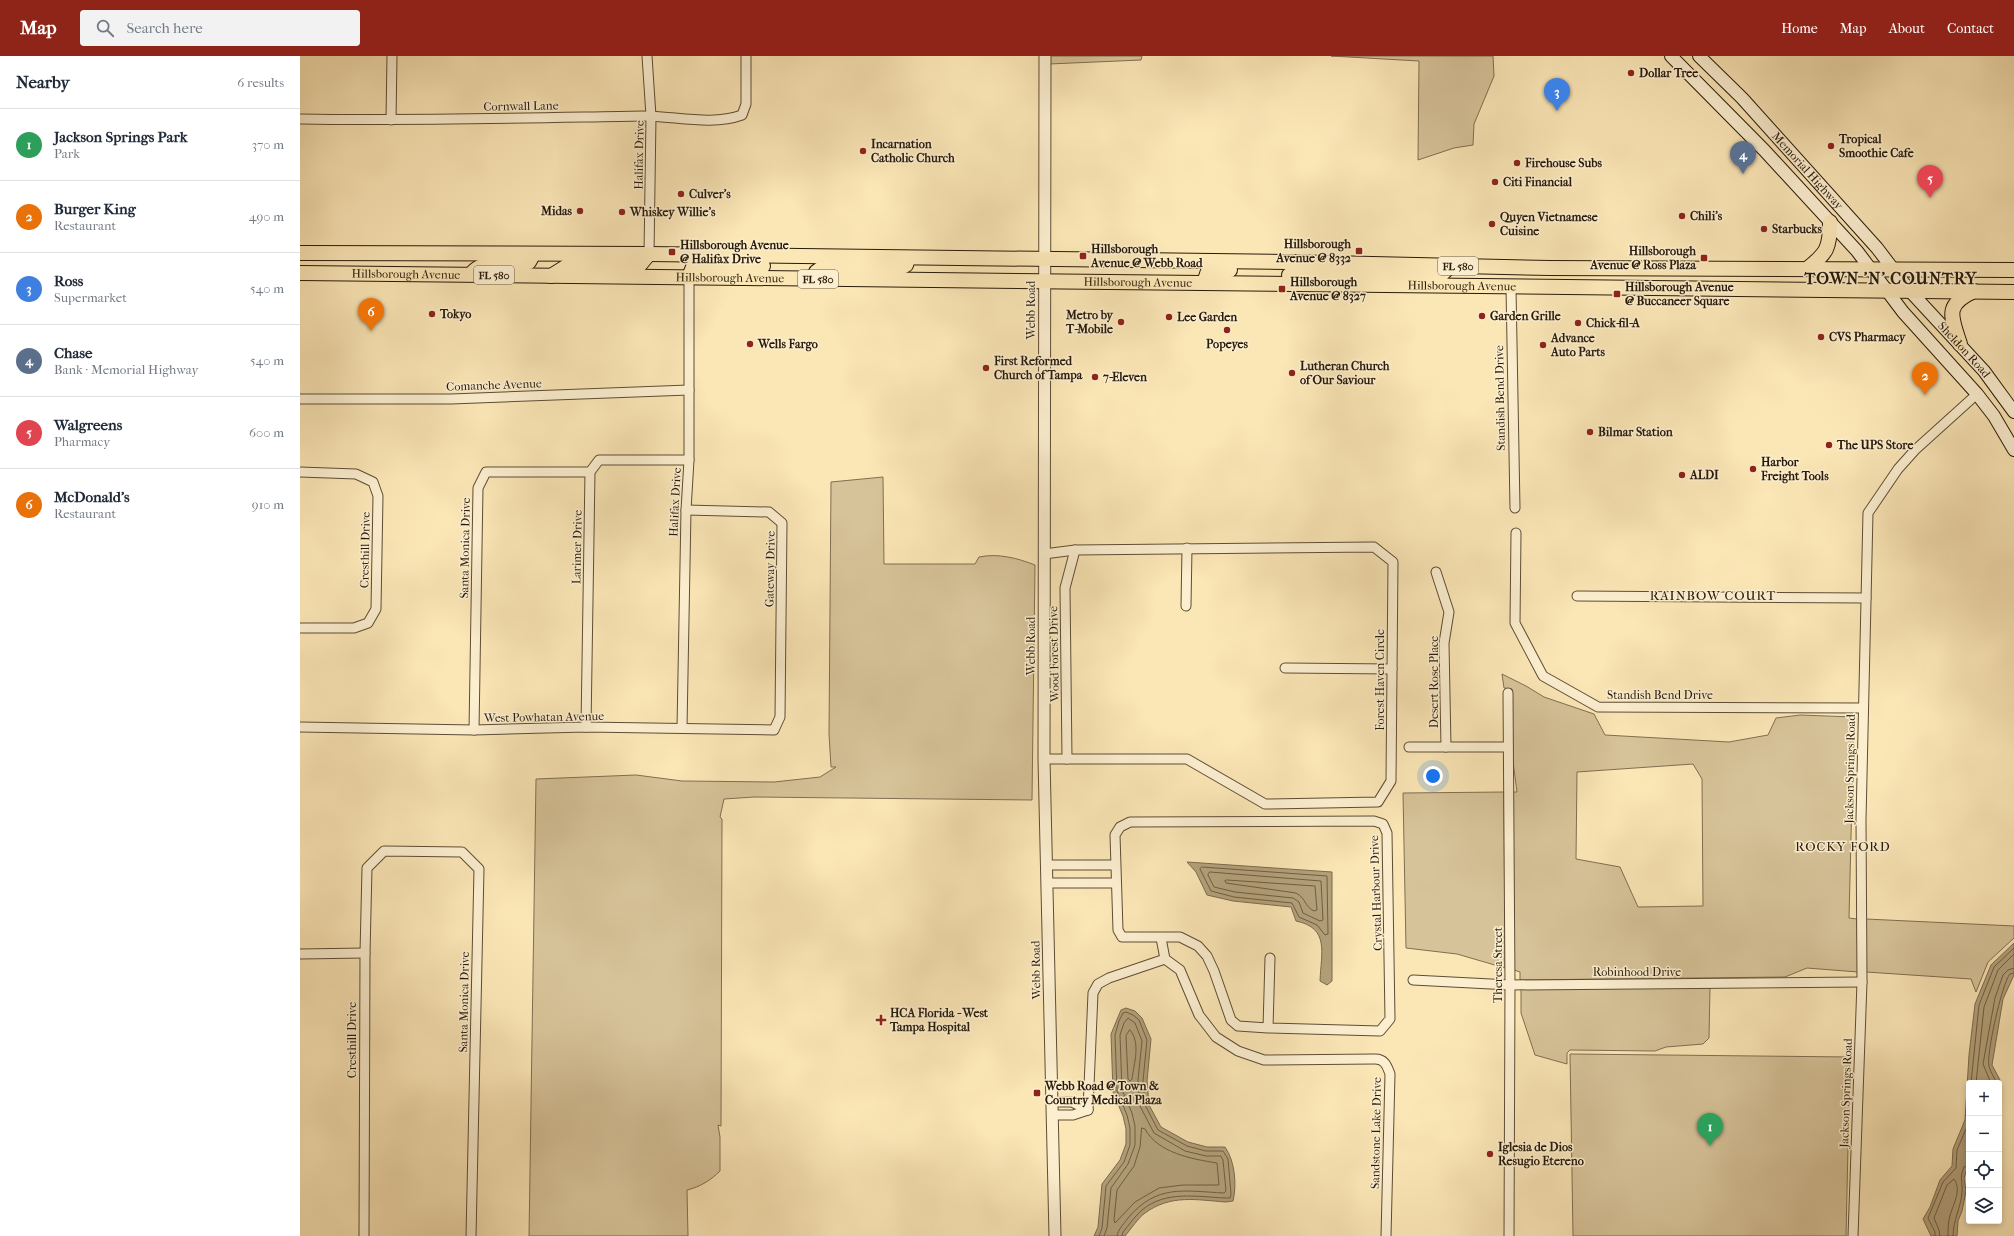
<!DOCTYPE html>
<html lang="en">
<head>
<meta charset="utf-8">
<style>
  :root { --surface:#fff; --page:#f2f2f3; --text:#1f2937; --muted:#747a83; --line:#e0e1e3; --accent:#8f2418 }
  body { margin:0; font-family:"IM FELL French Canon",serif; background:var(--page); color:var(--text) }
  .controls { position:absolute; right:12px; bottom:12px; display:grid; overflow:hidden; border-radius:4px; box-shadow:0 2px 6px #0003 }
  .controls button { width:36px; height:36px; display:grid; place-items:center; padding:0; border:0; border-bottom:1px solid var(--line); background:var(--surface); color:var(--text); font:20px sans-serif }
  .you { position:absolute; left:1133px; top:720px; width:14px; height:14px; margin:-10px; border:3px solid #fff; border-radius:50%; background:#1a73e8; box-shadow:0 0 0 6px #1a73e833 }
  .badge { display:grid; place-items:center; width:26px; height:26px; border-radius:50%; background:var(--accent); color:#fff; font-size:13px; font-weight:700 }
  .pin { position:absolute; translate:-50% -33px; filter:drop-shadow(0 1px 2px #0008) }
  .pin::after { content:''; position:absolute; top:21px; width:14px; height:12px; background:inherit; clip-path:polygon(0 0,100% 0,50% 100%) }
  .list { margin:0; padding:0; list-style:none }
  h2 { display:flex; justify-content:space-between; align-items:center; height:52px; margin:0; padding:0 16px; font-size:17px }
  h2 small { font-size:13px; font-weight:400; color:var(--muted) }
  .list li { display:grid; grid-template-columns:26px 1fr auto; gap:12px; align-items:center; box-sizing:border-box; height:72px; padding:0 16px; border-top:1px solid var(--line) }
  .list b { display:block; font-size:15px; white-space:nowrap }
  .list p { margin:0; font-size:13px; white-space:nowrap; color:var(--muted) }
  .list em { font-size:13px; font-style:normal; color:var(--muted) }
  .icon { flex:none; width:22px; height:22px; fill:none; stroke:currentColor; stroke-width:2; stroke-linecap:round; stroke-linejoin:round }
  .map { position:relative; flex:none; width:1714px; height:1180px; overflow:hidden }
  header { display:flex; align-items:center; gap:24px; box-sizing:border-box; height:56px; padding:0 20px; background:var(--accent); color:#fff }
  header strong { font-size:19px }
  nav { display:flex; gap:22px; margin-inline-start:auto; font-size:14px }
  .search { width:280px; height:36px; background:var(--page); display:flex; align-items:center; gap:10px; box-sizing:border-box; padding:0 14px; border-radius:4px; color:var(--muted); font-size:15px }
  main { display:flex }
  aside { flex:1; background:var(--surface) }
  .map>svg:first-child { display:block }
  .green { fill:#d7c399; stroke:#806e51; fill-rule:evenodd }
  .water { fill:#b3a17b; stroke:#7b6b4d }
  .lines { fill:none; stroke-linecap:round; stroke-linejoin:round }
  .shore { stroke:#6e5e42; stroke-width:1 }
  .minor-casing { stroke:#5d4d34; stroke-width:11 }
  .tertiary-casing { stroke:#5d4d34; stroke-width:13 }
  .secondary-casing { stroke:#281a09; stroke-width:14 }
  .primary-casing { stroke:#281a09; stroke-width:16 }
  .minor { stroke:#fcefd0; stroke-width:9 }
  .tertiary { stroke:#fcefd0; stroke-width:11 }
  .secondary { stroke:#fcefd0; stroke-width:12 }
  .primary { stroke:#fbe6b6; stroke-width:14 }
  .poi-dot { fill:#8f2418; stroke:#fcefd0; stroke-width:1.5 }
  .labels { text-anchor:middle; stroke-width:3; stroke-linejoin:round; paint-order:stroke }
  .shield { fill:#fcefd0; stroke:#685a45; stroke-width:1 }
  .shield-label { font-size:11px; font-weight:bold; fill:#281a09 }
  .poi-label { font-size:12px; font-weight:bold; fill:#281a09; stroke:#fcefd0; text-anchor:start }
  .street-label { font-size:12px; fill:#281a09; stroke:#fcefd0 }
  .neighbourhood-label { font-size:13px; letter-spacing:1px; fill:#281a09; stroke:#fcefd0 }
  .district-label { font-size:16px; font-weight:bold; letter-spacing:1px; fill:#281a09; stroke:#fcefd0 }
</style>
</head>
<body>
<header>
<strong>Map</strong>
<div class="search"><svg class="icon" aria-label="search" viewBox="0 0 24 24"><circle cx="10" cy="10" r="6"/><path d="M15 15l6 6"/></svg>Search here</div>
<nav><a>Home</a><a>Map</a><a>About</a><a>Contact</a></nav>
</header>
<main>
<aside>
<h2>Nearby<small>6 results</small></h2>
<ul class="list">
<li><span class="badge" style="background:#2e9e5b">1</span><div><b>Jackson Springs Park</b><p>Park</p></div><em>370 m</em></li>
<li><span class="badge" style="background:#e8710a">2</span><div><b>Burger King</b><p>Restaurant</p></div><em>490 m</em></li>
<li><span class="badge" style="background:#3f7fe0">3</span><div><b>Ross</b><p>Supermarket</p></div><em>540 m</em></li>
<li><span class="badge" style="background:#5c6f8a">4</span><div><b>Chase</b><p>Bank · Memorial Highway</p></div><em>540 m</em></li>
<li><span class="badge" style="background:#e0444e">5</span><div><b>Walgreens</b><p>Pharmacy</p></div><em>600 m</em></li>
<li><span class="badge" style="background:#e8710a">6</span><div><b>McDonald's</b><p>Restaurant</p></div><em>910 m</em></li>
</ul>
</aside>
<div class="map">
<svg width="1714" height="1180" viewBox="0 0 1714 1180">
  <rect width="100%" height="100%" fill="#fbe6b6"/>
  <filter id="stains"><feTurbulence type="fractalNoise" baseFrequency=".005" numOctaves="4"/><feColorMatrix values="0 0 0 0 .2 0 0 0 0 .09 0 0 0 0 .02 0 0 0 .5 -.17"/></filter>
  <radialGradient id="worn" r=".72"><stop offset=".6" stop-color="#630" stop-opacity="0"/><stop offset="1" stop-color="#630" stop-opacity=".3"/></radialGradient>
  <!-- green -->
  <g class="green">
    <path d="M750 0H842L841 4 749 8Z"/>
    <path d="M1031 0H1193L1194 20 1174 68 1173 89 1154 92 1118 104 1119 5Z"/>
    <path d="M583 421 584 508H675L679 501C698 497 717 502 735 509L732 744 454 741 424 743 420 761 422 763 421 1070 418 1069 420 1081V1115C411 1124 400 1131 387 1134L388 1180H229L236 723 336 719 382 725 474 726 520 721 536 711H531L529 678 531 426Z"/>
    <path d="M1202 618 1226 630 1244 641 1294 658 1305 679 1429 686 1468 679 1476 662 1500 659 1554 661 1549 862 1557 863 1558 916 1507 912 1485 921 1220 924V916L1214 914 1213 736H1217L1212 698V633L1204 632ZM1393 708 1402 723 1403 850 1338 851 1320 811 1276 803 1277 716Z"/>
    <path d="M1204 736 1205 912 1157 898 1106 892 1103 737Z"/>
    <path d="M1566 863 1714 870V882L1688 906 1676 936 1671 923 1566 916Z"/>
    <path d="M1410 932 1409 982 1403 988 1366 991 1355 995 1270 994 1267 997V1008L1235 999 1221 957V933Z"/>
    <path d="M1270 998 1550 1001 1546 1180H1273Z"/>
  </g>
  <!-- water -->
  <g class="water">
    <path d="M887 806 1032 816V925L1027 929 1020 925C1021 897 1030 872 996 865L991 851 933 845 907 839 896 816Z"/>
    <path d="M1714 887V919L1703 943 1692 1009 1700 1024 1699 1033V1027H1669V1107L1664 1122 1666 1135 1662 1155 1658 1165 1657 1180H1631L1623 1163 1630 1151 1640 1124 1652 1110 1653 1093 1665 1064 1669 999 1675 948 1691 909Z"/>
    <path d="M826 952 835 955 842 962 851 983 847 1025 849 1049 861 1071 888 1086 907 1091H925C935 1105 937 1129 933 1145L926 1146C897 1144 871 1138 845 1157 838 1162 831 1173 825 1180H794L798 1171 802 1128 820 1104 826 1088V1073L823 1060 813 1036 811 978 821 954Z"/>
  </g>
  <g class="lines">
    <!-- shore -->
    <g class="shore">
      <path d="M902 811 1027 820 1028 878 1025 879 1017 869 999 861 992 847 934 841 911 835 900 813Z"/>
      <path d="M910 816 1021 825 1023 864 1020 865 1003 857 999 846 993 842 935 836 914 831 908 819Z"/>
      <path d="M927 824 1015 830 1017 854 1014 855C1003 849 1007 843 996 837L926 827 925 825Z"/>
      <path d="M830 974C841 987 834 1007 832 1023L830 1025 828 1023 826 980Z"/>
      <path d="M1671 1027 1679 949 1694 911 1714 892"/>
      <path d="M1676 1027 1684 951 1698 914 1714 898"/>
      <path d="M1691 1027 1683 1008 1695 942 1703 919 1708 914 1714 912"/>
      <path d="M1696 1027C1695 1021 1690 1016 1689 1010 1686 999 1702 927 1710 918L1714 917"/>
      <path d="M842 1072 845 1073C858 1097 892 1103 917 1107L919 1129H883L859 1132 835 1146 815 1167 814 1164 817 1134 834 1110 840 1091Z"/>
      <path d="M799 1180 802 1172 806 1130 824 1106 830 1089V1072L827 1059 817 1035 815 979 819 965 823 957 826 956 833 959 839 964 847 984 843 1025 845 1049 858 1074 887 1090 906 1095H923L928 1103 931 1138 930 1142H926C897 1141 866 1134 842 1154 835 1160 829 1169 823 1176L822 1180"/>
      <path d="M804 1180 807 1172 811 1132 828 1108 835 1089V1070L832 1057 822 1034 820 979 824 967 828 962 835 967 842 985 838 1024 840 1050 854 1077 885 1095 906 1100H921L923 1104 926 1135 924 1137C883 1135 857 1128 828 1162 824 1168 818 1173 817 1180"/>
      <path d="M1635 1180V1176L1628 1162 1643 1126 1656 1112 1657 1094 1669 1066"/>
      <path d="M1640 1180 1639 1174 1634 1162 1647 1129 1654 1123C1663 1135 1651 1151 1649 1164 1648 1169 1648 1175 1648 1180"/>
      <path d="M1653 1180C1653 1164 1661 1152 1662 1136 1663 1126 1659 1122 1664 1111L1669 1109"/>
    </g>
    <defs>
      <g id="minor">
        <path d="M347 0 351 60 349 198"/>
        <path d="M0 63C114 65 228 62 343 60 375 60 412 70 442 59L446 48V0"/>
        <path d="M91 64 92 0"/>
        <path d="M1211 232 1215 452"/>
        <path d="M0 343H151L389 334"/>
        <path d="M0 416 56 418 73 426 78 440 76 553 68 567 54 572H0"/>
        <path d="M1216 477 1215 567 1243 620 1298 651 1563 652"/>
        <path d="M1136 516 1149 556 1144 587 1146 691"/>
        <path d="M1277 540 1566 542"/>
        <path d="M886 550 887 492"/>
        <path d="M985 612 1092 613"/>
        <path d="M1208 637 1210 929 1209 1180"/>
        <path d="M0 671 174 674 286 671 474 674 480 661 482 467 469 456 386 454"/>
        <path d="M286 671 290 416 299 404H389"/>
        <path d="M382 672 386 454 389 404V221"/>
        <path d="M174 674 178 432 186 416H290"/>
        <path d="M1109 691H1208"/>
        <path d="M744 703H887L965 748 1078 746 1091 725 1093 506 1074 491 775 494 744 498"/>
        <path d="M767 703 765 532 775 494"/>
        <path d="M746 809H815"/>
        <path d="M747 827H816"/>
        <path d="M861 882 865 903 880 914 899 959 916 981 938 995 964 1004 1075 1003C1085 1003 1087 1010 1090 1018L1086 1180"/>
        <path d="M0 898 65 897"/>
        <path d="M1113 924 1210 929 1562 926"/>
        <path d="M968 972 938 970 931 964 914 915 907 900 898 890 880 881H822L818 874 815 779 820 771 830 766 1074 765 1083 768 1087 777 1090 963 1080 975 968 972 970 902"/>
        <path d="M752 1046H772L788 1054"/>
        <path d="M788 1054 793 937 798 928 809 922 865 903"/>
        <path d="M752 1059H773L788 1054"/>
        <path d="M64 1180 65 897 67 812 84 795 162 796 179 813 171 1180"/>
        <path d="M1553 1180 1562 926 1561 764 1568 457 1598 413 1615 394 1677 338"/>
      </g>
      <path id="tertiary" d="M745 0 744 703 755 1180"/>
      <g id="secondary">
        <path d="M1371 0 1464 94 1557 195 1603 256 1677 338 1694 360 1714 394"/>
        <path id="s1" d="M1399 0 1442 42 1577 192 1609 234 1684 315 1714 356"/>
      </g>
      <g id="primary">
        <path d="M0 197 349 198 985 206 1250 212 1714 214"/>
        <path d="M1507 213C1527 197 1530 192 1530 166"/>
        <path id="s2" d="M0 217 1714 236"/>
        <path d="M172 217C183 202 212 211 229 206L233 199"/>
        <path d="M989 219H1024L1034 208"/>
        <path d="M251 220 267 210H339L349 198"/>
        <path d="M389 221 393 211 463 210"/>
        <path d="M514 223 516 216 520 213 600 212 606 209 608 203"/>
        <path d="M904 227 908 215 930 214"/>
        <path d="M1034 229 1038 221 1044 218 1141 219 1150 210"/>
        <path d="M1660 288C1651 260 1644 249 1674 235"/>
      </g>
    </defs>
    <!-- minor casing -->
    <use href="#minor" class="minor-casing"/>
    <!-- tertiary casing -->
    <use href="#tertiary" class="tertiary-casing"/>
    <!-- secondary casing -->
    <use href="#secondary" class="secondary-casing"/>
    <!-- primary casing -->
    <use href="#primary" class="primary-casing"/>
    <!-- minor -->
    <use href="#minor" class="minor"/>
    <!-- tertiary -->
    <use href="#tertiary" class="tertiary"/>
    <!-- secondary -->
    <use href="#secondary" class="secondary"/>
    <!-- primary -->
    <use href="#primary" class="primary"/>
  </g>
  <!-- markers -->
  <g class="poi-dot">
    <circle cx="1331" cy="17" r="4"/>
    <circle cx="1531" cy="90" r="4"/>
    <circle cx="563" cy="95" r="4"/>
    <circle cx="1217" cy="107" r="4"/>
    <circle cx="1195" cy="126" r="4"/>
    <circle cx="381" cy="138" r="4"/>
    <circle cx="280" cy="155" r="4"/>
    <circle cx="322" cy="156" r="4"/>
    <circle cx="1382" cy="160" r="4"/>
    <circle cx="1192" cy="168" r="4"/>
    <circle cx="1464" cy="173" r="4"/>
    <rect x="1055" y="191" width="8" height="8" rx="2"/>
    <rect x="368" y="192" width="8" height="8" rx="2"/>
    <rect x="779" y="196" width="8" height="8" rx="2"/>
    <rect x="1400" y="198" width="8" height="8" rx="2"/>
    <rect x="978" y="229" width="8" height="8" rx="2"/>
    <rect x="1313" y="234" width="8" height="8" rx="2"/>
    <circle cx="132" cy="258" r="4"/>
    <circle cx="1182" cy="260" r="4"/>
    <circle cx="869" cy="261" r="4"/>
    <circle cx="821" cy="266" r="4"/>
    <circle cx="1278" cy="267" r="4"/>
    <circle cx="927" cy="274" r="4"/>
    <circle cx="1521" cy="281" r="4"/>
    <circle cx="450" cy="288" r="4"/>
    <circle cx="1243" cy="289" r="4"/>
    <circle cx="686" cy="312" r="4"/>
    <circle cx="992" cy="317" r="4"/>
    <circle cx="795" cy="321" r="4"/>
    <circle cx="1290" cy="376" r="4"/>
    <circle cx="1529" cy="389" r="4"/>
    <circle cx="1453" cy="413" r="4"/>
    <circle cx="1382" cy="419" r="4"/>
    <path d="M579 958h4v4h4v4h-4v4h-4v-4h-4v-4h4z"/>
    <rect x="733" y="1033" width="8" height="8" rx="2"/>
    <circle cx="1190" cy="1098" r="4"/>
  </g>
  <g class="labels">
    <!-- shield labels -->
    <g class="shield">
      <rect x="1138" y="201" width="40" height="18" rx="3"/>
      <rect x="174" y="210" width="40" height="18" rx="3"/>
      <rect x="498" y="214" width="40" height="18" rx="3"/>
    </g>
    <g class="shield-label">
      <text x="1158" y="214">FL 580</text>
      <text x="194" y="223">FL 580</text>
      <text x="518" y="227">FL 580</text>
    </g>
    <!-- poi labels -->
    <g class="poi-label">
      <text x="1339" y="21">Dollar Tree</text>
      <text x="1539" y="87">Tropical<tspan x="1539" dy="14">Smoothie Cafe</tspan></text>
      <text x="571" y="92">Incarnation<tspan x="571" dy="14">Catholic Church</tspan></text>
      <text x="1225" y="111">Firehouse Subs</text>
      <text x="1203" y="130">Citi Financial</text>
      <text x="389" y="142">Culver's</text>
      <text x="272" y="159" text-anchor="end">Midas</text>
      <text x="330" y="160">Whiskey Willie's</text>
      <text x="1390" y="164">Chili's</text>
      <text x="1200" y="165">Quyen Vietnamese<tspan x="1200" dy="14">Cuisine</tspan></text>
      <text x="1472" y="177">Starbucks</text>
      <text x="1051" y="192" text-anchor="end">Hillsborough<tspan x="1051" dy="14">Avenue @ 8332</tspan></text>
      <text x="380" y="193">Hillsborough Avenue<tspan x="380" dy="14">@ Halifax Drive</tspan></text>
      <text x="791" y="197">Hillsborough<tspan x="791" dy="14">Avenue @ Webb Road</tspan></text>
      <text x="1396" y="199" text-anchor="end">Hillsborough<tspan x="1396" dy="14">Avenue @ Ross Plaza</tspan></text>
      <text x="990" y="230">Hillsborough<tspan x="990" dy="14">Avenue @ 8327</tspan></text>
      <text x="1325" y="235">Hillsborough Avenue<tspan x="1325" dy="14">@ Buccaneer Square</tspan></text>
      <text x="140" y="262">Tokyo</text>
      <text x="813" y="263" text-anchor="end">Metro by<tspan x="813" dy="14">T-Mobile</tspan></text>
      <text x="1190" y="264">Garden Grille</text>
      <text x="877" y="265">Lee Garden</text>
      <text x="1286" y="271">Chick-fil-A</text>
      <text x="1529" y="285">CVS Pharmacy</text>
      <text x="1251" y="286">Advance<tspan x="1251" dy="14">Auto Parts</tspan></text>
      <text x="458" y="292">Wells Fargo</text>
      <text x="927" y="292" text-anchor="middle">Popeyes</text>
      <text x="694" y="309">First Reformed<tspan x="694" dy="14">Church of Tampa</tspan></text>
      <text x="1000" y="314">Lutheran Church<tspan x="1000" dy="14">of Our Saviour</tspan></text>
      <text x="803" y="325">7-Eleven</text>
      <text x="1298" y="380">Bilmar Station</text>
      <text x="1537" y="393">The UPS Store</text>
      <text x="1461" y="410">Harbor<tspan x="1461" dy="14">Freight Tools</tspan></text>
      <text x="1390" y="423">ALDI</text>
      <text x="590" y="961">HCA Florida - West<tspan x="590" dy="14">Tampa Hospital</tspan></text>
      <text x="745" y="1034">Webb Road @ Town &amp;<tspan x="745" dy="14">Country Medical Plaza</tspan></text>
      <text x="1198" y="1095">Iglesia de Dios<tspan x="1198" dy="14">Resugio Etereno</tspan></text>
    </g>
    <!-- street labels -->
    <g class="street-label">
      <text transform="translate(221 50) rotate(-1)" y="4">Cornwall Lane</text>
      <text transform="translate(339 99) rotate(-89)" y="4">Halifax Drive</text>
      <text dy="4" stroke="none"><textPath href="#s1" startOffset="158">Memorial Highway</textPath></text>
      <text dy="4" stroke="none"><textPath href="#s2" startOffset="106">Hillsborough Avenue</textPath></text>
      <text dy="4" stroke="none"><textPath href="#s2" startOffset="430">Hillsborough Avenue</textPath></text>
      <text dy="4" stroke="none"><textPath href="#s2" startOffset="838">Hillsborough Avenue</textPath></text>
      <text dy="4" stroke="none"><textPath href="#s2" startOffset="1162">Hillsborough Avenue</textPath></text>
      <text transform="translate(731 254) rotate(-90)" y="4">Webb Road</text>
      <text dy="4" stroke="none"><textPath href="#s1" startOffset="396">Sheldon Road</textPath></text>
      <text transform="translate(194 329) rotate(-2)" y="4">Comanche Avenue</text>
      <text transform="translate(1200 342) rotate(-91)" y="4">Standish Bend Drive</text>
      <text transform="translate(375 446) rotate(-87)" y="4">Halifax Drive</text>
      <text transform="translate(277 491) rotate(-89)" y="4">Larimer Drive</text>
      <text transform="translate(165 492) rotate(-89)" y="4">Santa Monica Drive</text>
      <text transform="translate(65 494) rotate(-89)" y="4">Cresthill Drive</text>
      <text transform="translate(470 513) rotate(-89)" y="4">Gateway Drive</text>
      <text transform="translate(731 590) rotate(-90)" y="4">Webb Road</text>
      <text transform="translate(754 598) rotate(-91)" y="4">Wood Forest Drive</text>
      <text transform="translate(1080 624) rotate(-90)" y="4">Forest Haven Circle</text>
      <text transform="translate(1134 626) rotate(-90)" y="4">Desert Rose Place</text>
      <text x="1360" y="643">Standish Bend Drive</text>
      <text transform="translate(244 661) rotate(-1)" y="4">West Powhatan Avenue</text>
      <text transform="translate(1550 713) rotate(-89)" y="4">Jackson Springs Road</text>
      <text transform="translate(1076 837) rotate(-92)" y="4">Crystal Harbour Drive</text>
      <text transform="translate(1198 909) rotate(-90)" y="4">Theresa Street</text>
      <text transform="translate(736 914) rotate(-91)" y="4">Webb Road</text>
      <text x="1337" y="920">Robinhood Drive</text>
      <text transform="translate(164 946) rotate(-89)" y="4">Santa Monica Drive</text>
      <text transform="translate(52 984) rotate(-90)" y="4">Cresthill Drive</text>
      <text transform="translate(1546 1037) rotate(-88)" y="4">Jackson Springs Road</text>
      <text transform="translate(1076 1077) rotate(-89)" y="4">Sandstone Lake Drive</text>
    </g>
    <!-- neighbourhood labels -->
    <g class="neighbourhood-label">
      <text x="1413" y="544">RAINBOW COURT</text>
      <text x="1543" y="795">ROCKY FORD</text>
    </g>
    <!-- district labels -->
    <g class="district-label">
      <text x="1591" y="228">TOWN 'N' COUNTRY</text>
    </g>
  </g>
  <rect width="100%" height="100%" filter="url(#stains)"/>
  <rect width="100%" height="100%" fill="url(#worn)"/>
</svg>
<div class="controls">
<button>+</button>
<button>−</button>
<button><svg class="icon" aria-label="locate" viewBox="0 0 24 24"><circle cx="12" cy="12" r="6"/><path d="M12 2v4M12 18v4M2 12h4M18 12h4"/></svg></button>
<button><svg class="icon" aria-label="layers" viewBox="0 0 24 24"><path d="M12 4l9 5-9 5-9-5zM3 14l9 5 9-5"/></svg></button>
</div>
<div class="you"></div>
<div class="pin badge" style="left:1410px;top:1090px;background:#2e9e5b">1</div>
<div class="pin badge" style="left:1625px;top:339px;background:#e8710a">2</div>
<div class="pin badge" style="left:1257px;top:55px;background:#3f7fe0">3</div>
<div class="pin badge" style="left:1443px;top:118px;background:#5c6f8a">4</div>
<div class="pin badge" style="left:1630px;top:142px;background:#e0444e">5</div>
<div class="pin badge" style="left:71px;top:275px;background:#e8710a">6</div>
</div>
</main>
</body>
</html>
